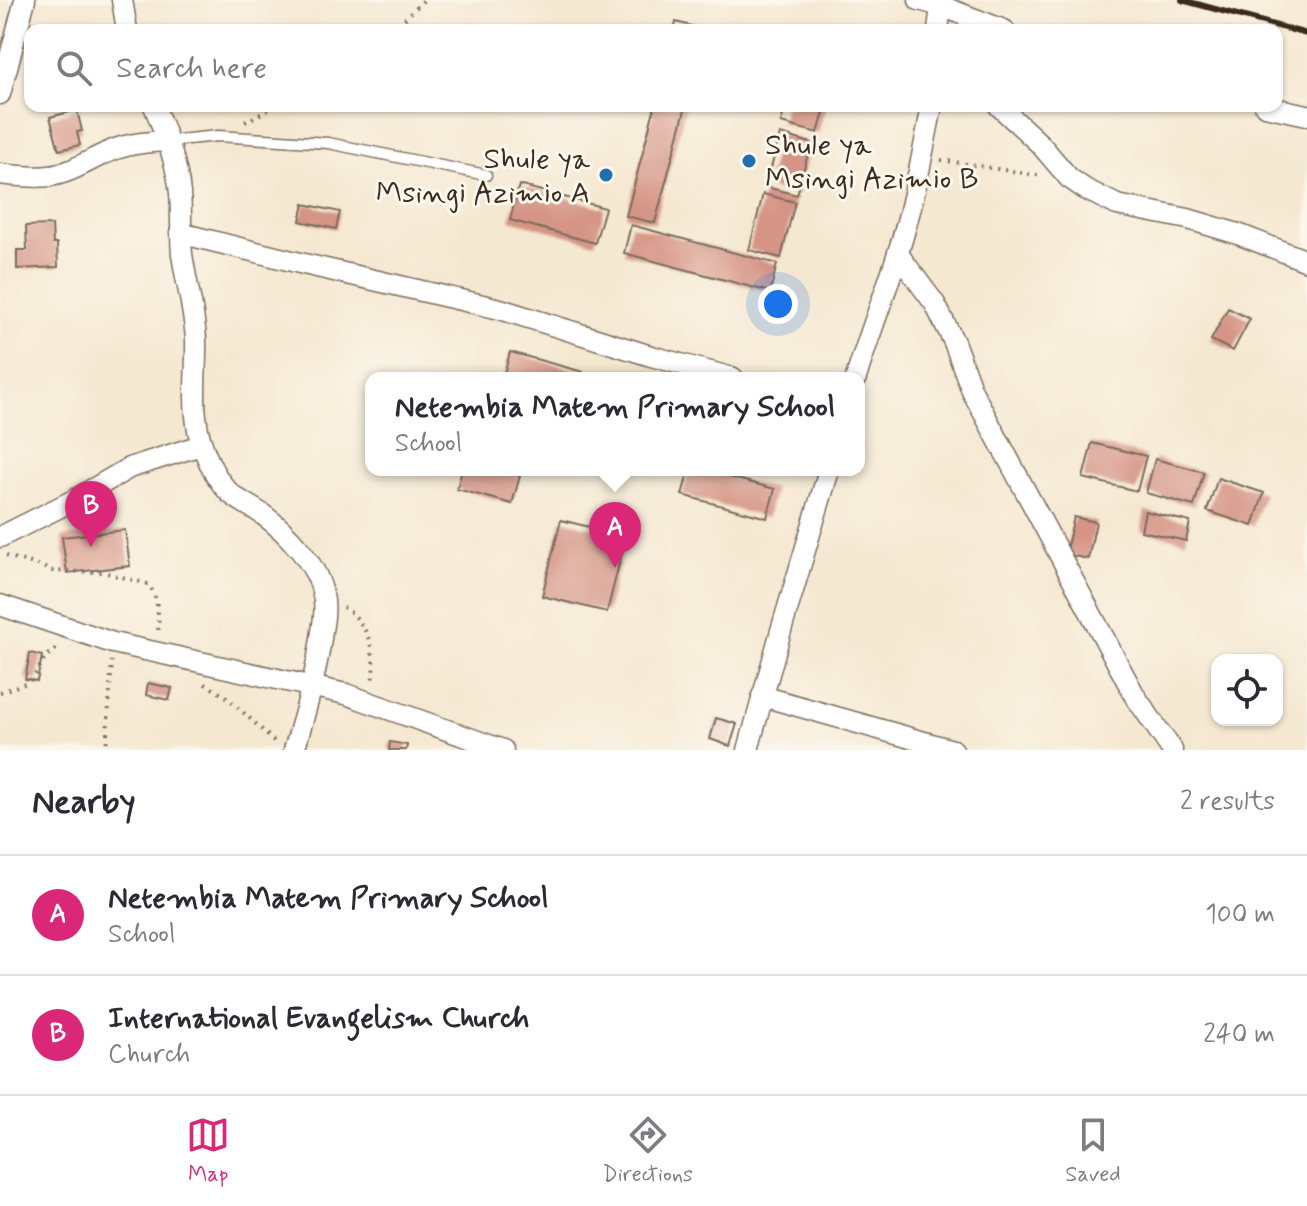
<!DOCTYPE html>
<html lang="en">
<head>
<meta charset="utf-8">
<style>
  :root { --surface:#fff; --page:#f2f2f3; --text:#2b2b33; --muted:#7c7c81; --line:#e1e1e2; --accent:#db2777 }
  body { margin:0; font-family:Mynerve,sans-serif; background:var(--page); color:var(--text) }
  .controls { position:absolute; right:24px; bottom:24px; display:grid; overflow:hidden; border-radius:16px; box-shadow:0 2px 6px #0004 }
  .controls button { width:72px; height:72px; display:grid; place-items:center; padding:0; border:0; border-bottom:2px solid var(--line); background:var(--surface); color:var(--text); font:40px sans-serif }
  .you { position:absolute; left:778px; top:304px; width:28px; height:28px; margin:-20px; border:6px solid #fff; border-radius:50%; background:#1a73e8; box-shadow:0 0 0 12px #1a73e833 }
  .badge { display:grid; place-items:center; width:52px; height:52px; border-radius:50%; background:var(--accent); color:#fff; font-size:26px; font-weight:700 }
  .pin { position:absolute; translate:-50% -66px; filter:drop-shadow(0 2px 4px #0008) }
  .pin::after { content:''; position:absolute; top:42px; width:28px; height:24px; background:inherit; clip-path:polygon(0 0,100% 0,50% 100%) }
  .popup { position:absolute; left:365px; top:372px; width:500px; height:104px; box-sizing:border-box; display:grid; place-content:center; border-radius:16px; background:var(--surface); filter:drop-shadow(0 2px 6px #0005); font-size:26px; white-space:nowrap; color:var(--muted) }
  .popup b { font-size:30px; color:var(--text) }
  .popup::after { content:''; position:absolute; left:50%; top:100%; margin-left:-16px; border:16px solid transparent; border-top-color:var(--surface) }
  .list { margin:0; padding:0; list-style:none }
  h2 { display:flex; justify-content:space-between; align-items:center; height:104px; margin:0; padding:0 32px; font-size:34px }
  h2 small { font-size:26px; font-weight:400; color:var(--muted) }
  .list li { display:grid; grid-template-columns:52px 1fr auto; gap:24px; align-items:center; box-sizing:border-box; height:120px; padding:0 32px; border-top:2px solid var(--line) }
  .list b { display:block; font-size:30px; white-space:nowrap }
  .list p { margin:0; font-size:26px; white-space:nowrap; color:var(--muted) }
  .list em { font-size:26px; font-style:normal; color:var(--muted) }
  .icon { flex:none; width:44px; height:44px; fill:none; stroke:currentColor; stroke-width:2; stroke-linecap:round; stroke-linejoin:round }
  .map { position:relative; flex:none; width:1307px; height:750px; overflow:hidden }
  .search { position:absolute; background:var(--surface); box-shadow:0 2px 6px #0004; left:24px; right:24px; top:24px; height:88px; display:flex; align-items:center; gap:20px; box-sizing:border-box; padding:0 28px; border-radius:16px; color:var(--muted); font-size:30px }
  .sheet { height:344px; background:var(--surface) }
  nav { display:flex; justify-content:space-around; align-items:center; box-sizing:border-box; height:112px; border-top:2px solid var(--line); background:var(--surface); font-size:22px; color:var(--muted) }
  nav a { display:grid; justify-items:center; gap:4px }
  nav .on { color:var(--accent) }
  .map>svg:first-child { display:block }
  .building { fill:#d59485 }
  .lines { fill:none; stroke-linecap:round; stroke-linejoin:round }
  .lane-casing { stroke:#7c6c5d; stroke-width:13 }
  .street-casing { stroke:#7c6c5d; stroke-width:23 }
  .path { stroke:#7c6c5d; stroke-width:4; stroke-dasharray:2 6; stroke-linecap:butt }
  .lane { stroke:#fff; stroke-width:10 }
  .street { stroke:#fff; stroke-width:20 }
  .rail { stroke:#3b2a1e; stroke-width:6 }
  .poi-dot { fill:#1f6fb2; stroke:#fbf7ec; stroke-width:3 }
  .labels { text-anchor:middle; stroke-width:6; stroke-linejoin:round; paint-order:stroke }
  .poi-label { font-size:30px; fill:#3b2a1e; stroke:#fbf7ec; text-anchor:start }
</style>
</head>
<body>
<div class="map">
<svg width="1307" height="750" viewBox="0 0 1307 750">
  <rect width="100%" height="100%" fill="#fbf7ec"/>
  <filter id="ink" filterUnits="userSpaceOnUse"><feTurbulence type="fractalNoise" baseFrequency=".0125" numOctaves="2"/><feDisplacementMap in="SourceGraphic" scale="16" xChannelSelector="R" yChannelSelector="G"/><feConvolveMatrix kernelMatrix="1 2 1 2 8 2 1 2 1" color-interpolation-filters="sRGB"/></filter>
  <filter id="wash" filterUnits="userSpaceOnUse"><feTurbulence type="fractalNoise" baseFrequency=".006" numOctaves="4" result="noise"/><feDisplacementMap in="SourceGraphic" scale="32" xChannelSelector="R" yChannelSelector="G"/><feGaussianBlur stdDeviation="1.8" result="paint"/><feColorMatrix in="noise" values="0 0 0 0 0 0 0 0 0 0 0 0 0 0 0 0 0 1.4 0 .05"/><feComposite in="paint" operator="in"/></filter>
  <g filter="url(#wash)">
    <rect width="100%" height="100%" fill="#f5e8d1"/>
    <g id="blocks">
      <!-- building -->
      <g class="building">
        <path d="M676 22 703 29V30H674Z"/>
        <path d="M655 106H686L655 223 626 216Z"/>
        <path d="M785 106H826L818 133 781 123Z"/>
        <path d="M77 110 82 131 77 132 80 145 59 150 50 117Z"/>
        <path d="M780 134 811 143 797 195 766 187Z"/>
        <path d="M519 185 605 208 595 243 510 220Z"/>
        <path d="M763 194 795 202 781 258 749 250Z"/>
        <path d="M304 204 340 212 336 229 300 221Z"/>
        <path d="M52 225 53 244H57L58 267 17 269V250H27L26 226Z"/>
        <path d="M631 225 777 264 770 292 624 253Z"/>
        <path d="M1228 308 1250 319 1233 351 1211 340Z"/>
        <path d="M510 352 583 372 581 378H503Z"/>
        <path d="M1092 443 1146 456 1137 491 1083 478Z"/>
        <path d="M1155 459 1204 472 1194 506 1146 493Z"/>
        <path d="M462 470H498L520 476 512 504 457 489Z"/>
        <path d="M689 470H719L718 474 775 489 767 518 682 495Z"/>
        <path d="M1218 478 1264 493 1253 526 1207 511Z"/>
        <path d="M1145 511 1190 522 1186 541 1141 531Z"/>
        <path d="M1074 517 1096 522 1088 559 1065 554Z"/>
        <path d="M561 520 626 536 607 612 542 596Z"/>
        <path d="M125 530 130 566 67 573 62 537Z"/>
        <path d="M30 653 42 656 37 681 25 679Z"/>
        <path d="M148 683 172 688 169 700 146 695Z"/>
        <path d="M716 718 737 724 730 746 710 739Z"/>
        <path d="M390 742 407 745 406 750H389Z"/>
      </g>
    </g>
  </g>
  <g filter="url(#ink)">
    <use href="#blocks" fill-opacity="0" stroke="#7c6c5d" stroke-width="2"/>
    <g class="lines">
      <defs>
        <path id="lane" d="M168 141 218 136 328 143 486 175"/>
        <g id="street">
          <path d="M122 0 127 30"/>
          <path d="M919 0 941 6 1004 30"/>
          <path d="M938 30 941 6"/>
          <path d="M0 94 25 0"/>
          <path d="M154 106C166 134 177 163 180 193 182 214 180 234 182 254 186 282 194 310 196 339 197 373 190 415 203 447 209 464 218 482 231 494 241 502 252 507 262 514 286 531 318 565 323 595 326 607 324 620 322 631 317 672 306 711 294 750"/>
          <path d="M999 106 1040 144 1069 178 1085 189 1117 205 1188 219 1238 234 1307 261"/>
          <path d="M1265 106 1307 115"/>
          <path d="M0 174C16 176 33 178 50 176 72 173 92 158 113 150 131 143 149 142 168 141"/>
          <path d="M180 233 304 264 500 309 651 356 733 378"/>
          <path d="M898 254 935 304 954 342 972 391 1135 696 1172 750"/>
          <path d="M856 378C868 337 884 297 897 256 913 207 922 156 932 106"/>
          <path d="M0 537 74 500 129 468 201 445"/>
          <path d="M0 605 113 643 346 694 503 750"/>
          <path d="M762 696 953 750"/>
          <path d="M748 750 780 634 829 470"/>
        </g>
      </defs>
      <!-- lane casing -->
      <use href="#lane" class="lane-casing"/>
      <!-- street casing -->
      <use href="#street" class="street-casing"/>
      <!-- path -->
      <g class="path">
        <path d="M1182 0 1307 34"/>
        <path d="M393 30 424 0"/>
        <path d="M245 122 275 106"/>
        <path d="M941 160 1043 176"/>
        <path d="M6 556 38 565 51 571 103 572 148 584C159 598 159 618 158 635"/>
        <path d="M343 607C369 622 377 655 372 683"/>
        <path d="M205 684 227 697 275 742"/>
        <path d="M0 692 27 683 37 672 45 657 60 646"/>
        <path d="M106 750 112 661"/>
      </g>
      <!-- lane -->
      <use href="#lane" class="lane"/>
      <!-- street -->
      <use href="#street" class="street"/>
      <!-- rail -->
      <path class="rail" d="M1182 0 1307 34"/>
    </g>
  </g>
  <!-- markers -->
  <g class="poi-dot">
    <circle cx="749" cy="161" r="8"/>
    <circle cx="606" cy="175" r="8"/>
  </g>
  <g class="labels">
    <!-- poi labels -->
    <g class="poi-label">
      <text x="765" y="154">Shule ya<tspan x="765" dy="34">Msingi Azimio B</tspan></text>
      <text x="590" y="168" text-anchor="end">Shule ya<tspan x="590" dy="34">Msingi Azimio A</tspan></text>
    </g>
  </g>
</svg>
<div class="controls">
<button><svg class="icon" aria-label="locate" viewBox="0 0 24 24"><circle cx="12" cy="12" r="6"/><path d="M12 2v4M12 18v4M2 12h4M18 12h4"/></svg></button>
</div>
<div class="you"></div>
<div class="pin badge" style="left:615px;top:568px">A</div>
<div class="popup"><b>Netembia Matem Primary School</b>School</div>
<div class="pin badge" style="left:91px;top:547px">B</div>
<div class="search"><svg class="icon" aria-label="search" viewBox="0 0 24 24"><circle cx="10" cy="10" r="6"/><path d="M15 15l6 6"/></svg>Search here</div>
</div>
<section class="sheet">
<h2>Nearby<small>2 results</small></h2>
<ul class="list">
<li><span class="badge">A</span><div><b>Netembia Matem Primary School</b><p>School</p></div><em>100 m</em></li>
<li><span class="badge">B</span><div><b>International Evangelism Church</b><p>Church</p></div><em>240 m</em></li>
</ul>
</section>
<nav>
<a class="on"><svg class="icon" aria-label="map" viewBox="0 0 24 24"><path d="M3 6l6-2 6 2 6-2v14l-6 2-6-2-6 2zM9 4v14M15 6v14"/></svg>Map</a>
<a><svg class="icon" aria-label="directions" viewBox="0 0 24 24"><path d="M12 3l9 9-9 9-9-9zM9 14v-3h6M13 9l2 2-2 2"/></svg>Directions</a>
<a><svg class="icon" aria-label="saved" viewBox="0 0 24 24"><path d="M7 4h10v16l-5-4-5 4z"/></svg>Saved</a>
</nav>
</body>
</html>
